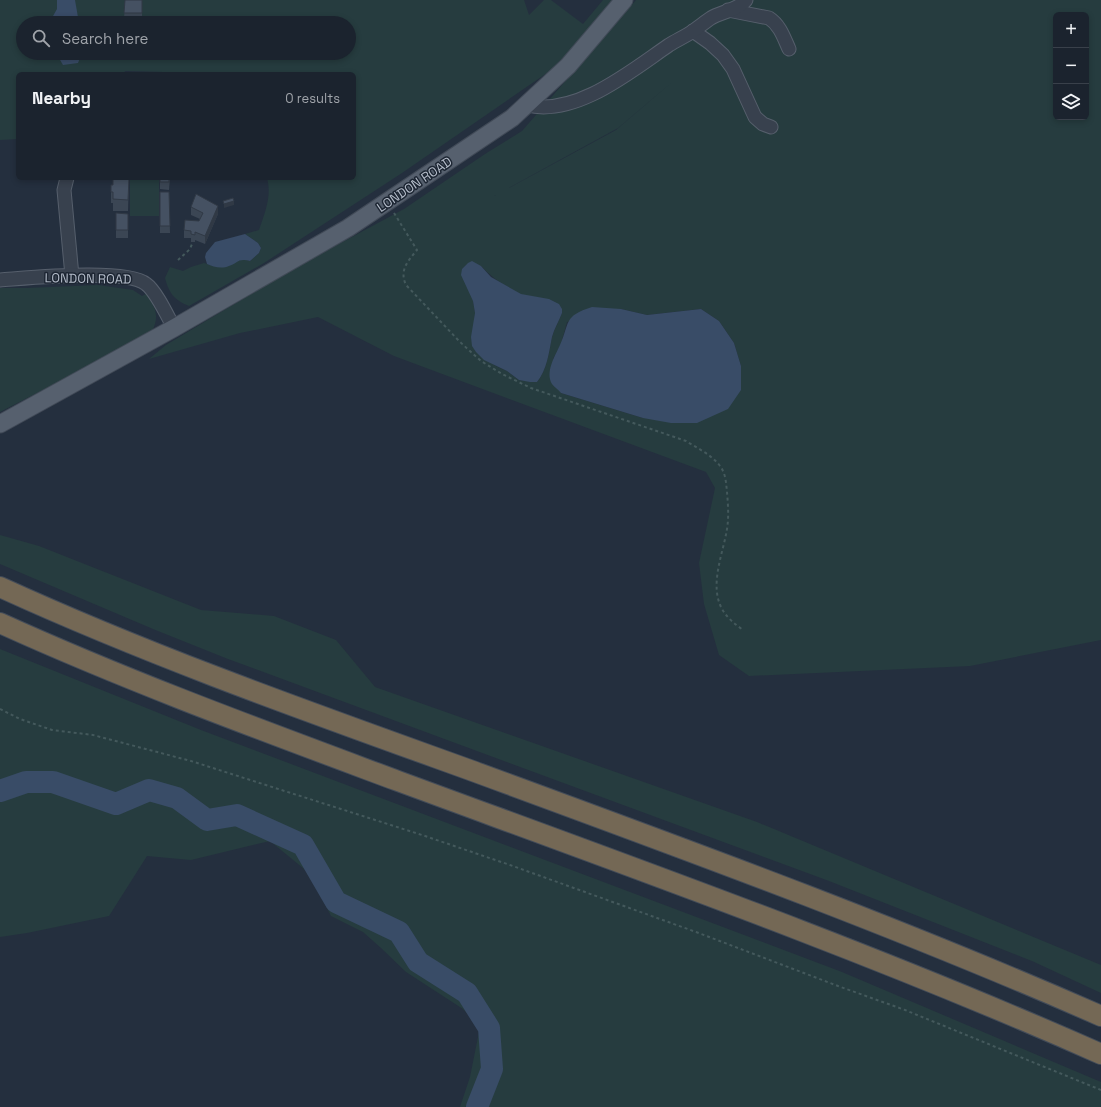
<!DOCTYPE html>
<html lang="en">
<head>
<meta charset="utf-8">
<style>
  :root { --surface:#1b232e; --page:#242b36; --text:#f1f3f6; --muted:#a0a4aa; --line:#39404a }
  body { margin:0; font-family:"Space Grotesk",sans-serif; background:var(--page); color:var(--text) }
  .controls { position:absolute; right:12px; top:12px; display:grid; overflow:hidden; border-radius:6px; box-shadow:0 2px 6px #0003 }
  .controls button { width:36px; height:36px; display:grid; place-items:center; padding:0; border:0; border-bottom:1px solid var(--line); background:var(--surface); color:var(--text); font:20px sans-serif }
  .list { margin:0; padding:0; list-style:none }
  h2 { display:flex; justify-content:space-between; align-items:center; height:52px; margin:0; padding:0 16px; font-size:17px }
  h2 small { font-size:13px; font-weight:400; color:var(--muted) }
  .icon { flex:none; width:22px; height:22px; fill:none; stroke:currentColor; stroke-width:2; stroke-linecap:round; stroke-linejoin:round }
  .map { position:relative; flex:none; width:1101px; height:1107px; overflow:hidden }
  .search { position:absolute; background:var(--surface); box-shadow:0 2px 6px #0003; left:16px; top:16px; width:340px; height:44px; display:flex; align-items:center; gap:10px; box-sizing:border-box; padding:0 14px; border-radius:22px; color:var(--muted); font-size:15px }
  .panel { position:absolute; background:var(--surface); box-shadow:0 2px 6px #0003; left:16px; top:72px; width:340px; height:108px; border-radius:6px }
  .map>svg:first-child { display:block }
  .green { fill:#263c3f; fill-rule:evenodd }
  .water { fill:#394c67 }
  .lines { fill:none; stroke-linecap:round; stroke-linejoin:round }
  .river { stroke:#394c67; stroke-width:22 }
  .minor-casing { stroke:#565f6c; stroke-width:15 }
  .major-casing { stroke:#414a57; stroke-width:19 }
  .highway-casing { stroke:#434c59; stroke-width:22 }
  .path { stroke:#44595c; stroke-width:2; stroke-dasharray:3 3; stroke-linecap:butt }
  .minor { stroke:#38414e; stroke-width:13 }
  .major { stroke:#56606e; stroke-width:17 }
  .highway { stroke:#746855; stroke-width:20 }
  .wall { fill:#3b4654 }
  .shaded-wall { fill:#303945 }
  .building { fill:#455162; stroke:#303945 }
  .labels { text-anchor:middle; stroke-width:3; stroke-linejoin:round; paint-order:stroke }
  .street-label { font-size:13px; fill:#b4bcc9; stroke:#1d2633 }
</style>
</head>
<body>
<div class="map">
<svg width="1101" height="1107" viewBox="0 0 1101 1107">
  <rect width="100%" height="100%" fill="#242f3e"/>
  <!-- green -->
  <g class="green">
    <path d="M0 0H524L529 15 544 0H551L583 24 603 0H617L560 64 402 173 264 263 189 306C174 300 169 293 165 278L170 267 183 271 191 267 204 263 218 267 229 266 235 262 243 259 250 261 259 253 261 248 258 243 245 234 259 230C265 212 272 196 267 178H354V74H241L125 71 124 74H18V139L0 140ZM23 23H349V53H23Z"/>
    <path d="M636 0H1101V640L970 666 749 676 719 655 704 604 699 563 715 488 706 472 394 356 318 317 240 333 149 359 166 345 296 267 404 209 485 154 522 131ZM1056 15H1086V117H1056ZM677 78 616 130 494 196 618 128ZM481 266C492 278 506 287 520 294 532 299 562 296 562 313 559 321 554 329 552 337 549 352 547 370 537 382L519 380 507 371 494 365 474 324 475 313 473 301ZM621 309 647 315 701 309 719 321 734 343 741 366 643 418 561 393 553 359 561 344 567 322Z"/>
    <rect x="130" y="178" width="29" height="38"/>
    <path d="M98 285 133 290 142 296 146 294C157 309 160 318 150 335L0 412V288H27Z"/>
    <path d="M0 535 39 546 201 610 274 616 336 640 375 687 757 822 1101 965V993L1032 961 829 881 228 659 153 629 0 564Z"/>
    <path d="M0 649 201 730 842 972 1101 1082V1107H460L470 1077 480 1027 463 1009 406 972 381 948 363 932 331 916 309 873 270 841 191 860 147 856 109 916 27 933 0 937Z"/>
  </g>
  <!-- water -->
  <g class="water">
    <path d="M57 0H75L79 23H49L57 9Z"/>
    <path d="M56 53H82L78 63 63 65Z"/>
    <path d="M245 234 258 243 261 248 259 253 250 261C237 258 239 263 229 266 222 269 213 267 207 264L205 257 206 253 215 242Z"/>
    <path d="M472 261 481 266 491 277 521 294 549 299 559 304 562 309V313C559 321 554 329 552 337 549 352 547 370 537 382H530L519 380 507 371 484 360 476 352 472 346 471 337 475 313 473 301 461 275 462 269 468 263Z"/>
    <path d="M592 307 621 309 647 315 701 309 719 321 734 343 741 366V390L728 409 697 423H671L643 418 561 393C559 390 554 387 552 384 545 372 555 356 560 345 570 323 563 316 592 307Z"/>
  </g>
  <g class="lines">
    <!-- river -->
    <path class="river" d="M0 791 26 782H53L116 804 149 790 177 798 207 820 237 815 303 845 336 902 399 932 418 962 467 993 489 1028 492 1069 477 1107"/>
    <defs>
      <g id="minor">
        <path d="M728 10 769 18C780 25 784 38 789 49"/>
        <path d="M693 31 710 43 723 55 733 69 755 117 763 124 771 127"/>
        <path d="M527 105C576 117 631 71 669 45 677 40 686 36 693 31 699 27 705 22 711 18 721 12 738 10 746 0"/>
        <path d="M67 178 64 190 72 276"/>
        <path d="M0 280C29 278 126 268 146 284 156 291 168 317 174 328"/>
      </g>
      <path id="major" d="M0 424 174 328 348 228 512 118 568 66 624 0"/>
      <g id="highway">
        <path d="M0 587C153 657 312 713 470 770 682 848 894 925 1101 1016"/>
        <path d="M0 623C130 682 264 731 398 781 634 868 871 952 1101 1054"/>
      </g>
    </defs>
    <!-- minor casing -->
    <use href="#minor" class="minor-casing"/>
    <!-- major casing -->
    <use href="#major" class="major-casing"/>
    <!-- highway casing -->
    <use href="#highway" class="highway-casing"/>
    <!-- path -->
    <g class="path">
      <path d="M394 213 417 250C408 261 399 270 406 285L460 342 481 361 502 374 531 388 686 441C697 448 712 455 720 466 726 474 726 483 727 492 728 504 729 517 727 529 723 554 709 585 722 609 727 618 735 624 743 630"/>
      <path d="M178 260 190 249 192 244"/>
      <path d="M0 709 20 719 52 730 93 735 191 761 422 835 510 865 696 932 838 986 905 1010 1101 1090"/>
    </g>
    <!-- minor -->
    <use href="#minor" class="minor"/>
    <!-- major -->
    <use href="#major" class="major"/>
    <!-- highway -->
    <use href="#highway" class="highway"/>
  </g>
  <!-- wall -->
  <g class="wall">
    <path d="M125 0H142V21L124 20Z"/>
    <path d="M129 178 128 211H113V203H111V192L113 185Z"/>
    <path d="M160 178H170L169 190 160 189Z"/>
    <path d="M160 192H169L170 233H160Z"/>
    <path d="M191 207 218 214 205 244 195 240V242H191V238H184V230L199 221 200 219 191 215Z"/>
    <path d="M116 213 128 214V238H116Z"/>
  </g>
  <!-- shaded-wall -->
  <g class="shaded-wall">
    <path d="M234 201V205L224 208V204Z"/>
    <path d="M218 206V214L205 244V236Z"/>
  </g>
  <!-- building -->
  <g class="building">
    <path d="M125 0H142V13H124Z"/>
    <path d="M113 178H129L128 200 113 199V192H111V185H113Z"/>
    <rect x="160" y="178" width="9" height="4"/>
    <path d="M160 192H169L170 226H160Z"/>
    <path d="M196 194 218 206 205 236 195 232V235L191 234V231L184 230 185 220 199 221 203 213 191 207Z"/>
    <path d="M233 198 234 201 224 204 223 201Z"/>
    <path d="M116 213 128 214V230H116Z"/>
  </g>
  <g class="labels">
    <!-- street labels -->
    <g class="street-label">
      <text transform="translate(414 184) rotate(-34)" y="5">LONDON ROAD</text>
      <text transform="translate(88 278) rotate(1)" y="5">LONDON ROAD</text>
    </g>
  </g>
</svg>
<div class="controls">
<button>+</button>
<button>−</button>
<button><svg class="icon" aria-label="layers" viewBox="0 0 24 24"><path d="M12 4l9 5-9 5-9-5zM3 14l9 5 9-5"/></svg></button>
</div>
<div class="search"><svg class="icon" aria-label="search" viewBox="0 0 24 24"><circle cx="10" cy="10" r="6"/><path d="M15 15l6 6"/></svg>Search here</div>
<section class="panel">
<h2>Nearby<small>0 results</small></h2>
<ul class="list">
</ul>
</section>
</div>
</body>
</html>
